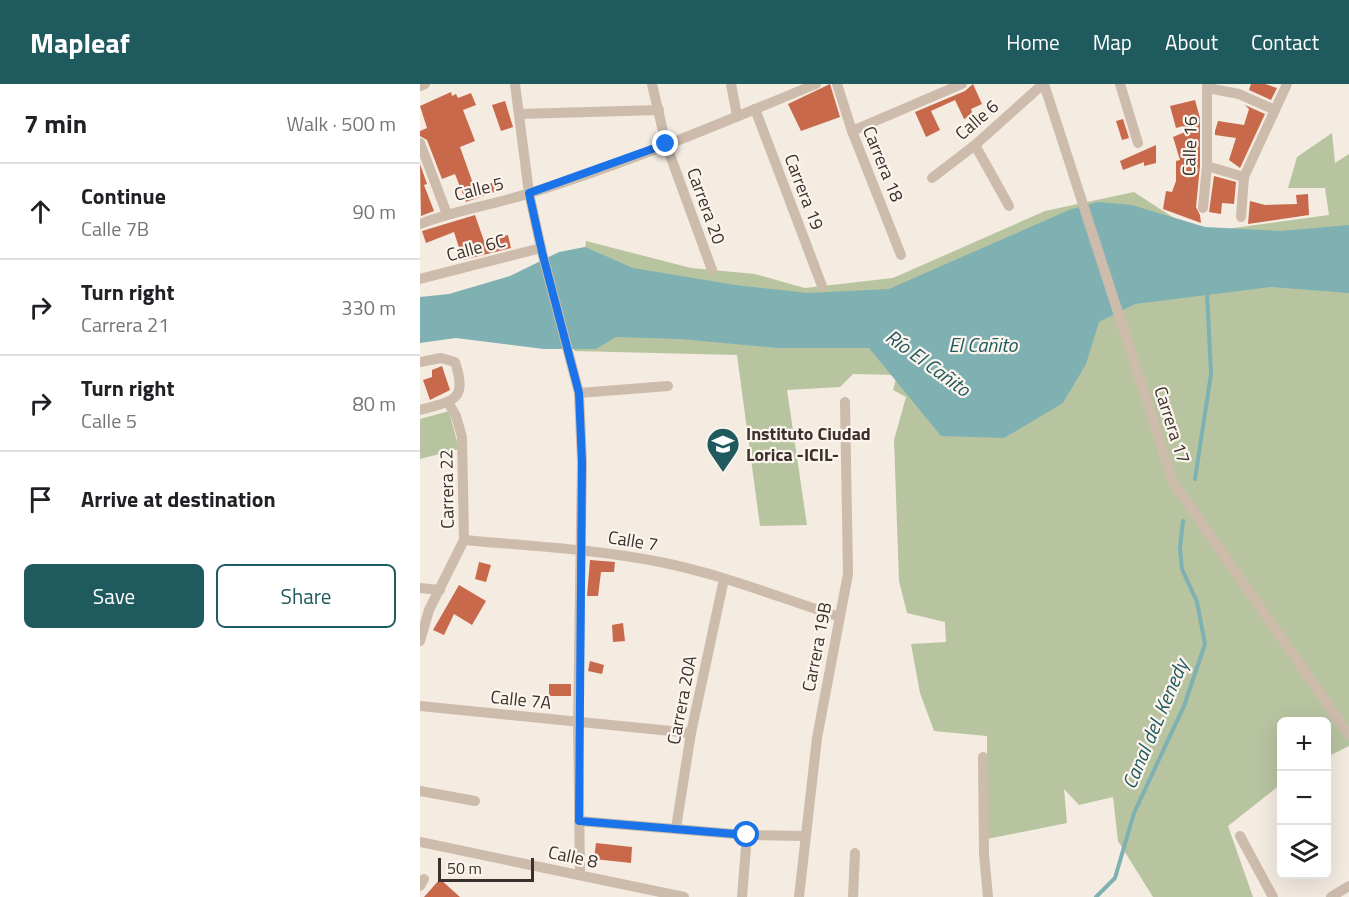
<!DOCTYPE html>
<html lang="en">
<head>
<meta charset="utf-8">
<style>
  :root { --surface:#fff; --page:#f2f2f2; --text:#202124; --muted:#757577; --line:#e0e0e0; --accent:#1f5a5e }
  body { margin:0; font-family:"Titillium Web",sans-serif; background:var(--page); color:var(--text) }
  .controls { position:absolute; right:18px; bottom:18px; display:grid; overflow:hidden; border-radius:9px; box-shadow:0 6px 24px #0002 }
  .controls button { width:54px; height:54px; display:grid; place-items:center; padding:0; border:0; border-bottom:2px solid var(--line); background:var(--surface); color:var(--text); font:30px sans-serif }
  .scale { position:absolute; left:18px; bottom:15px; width:96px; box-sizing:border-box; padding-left:6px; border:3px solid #3b302b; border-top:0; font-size:16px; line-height:21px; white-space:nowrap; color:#3b302b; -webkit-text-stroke:4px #fbf5ee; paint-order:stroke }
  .stop { position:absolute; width:18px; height:18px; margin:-14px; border:4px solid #1a73e8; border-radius:50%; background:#fff }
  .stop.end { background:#1a73e8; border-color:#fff; box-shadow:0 2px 6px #0008 }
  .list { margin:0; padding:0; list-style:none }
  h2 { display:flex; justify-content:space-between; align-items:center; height:78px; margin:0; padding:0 24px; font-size:26px }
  h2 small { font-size:20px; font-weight:400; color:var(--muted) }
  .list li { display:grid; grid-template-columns:39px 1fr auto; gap:18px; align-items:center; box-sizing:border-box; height:96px; padding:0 24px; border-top:2px solid var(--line) }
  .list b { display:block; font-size:22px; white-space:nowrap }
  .list p { margin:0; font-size:20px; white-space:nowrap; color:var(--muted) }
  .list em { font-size:20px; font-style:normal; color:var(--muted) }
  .actions { display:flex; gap:12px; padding:18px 24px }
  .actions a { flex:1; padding:14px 0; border:2px solid var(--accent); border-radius:9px; text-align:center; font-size:21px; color:var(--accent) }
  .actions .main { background:var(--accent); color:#fff }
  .icon { flex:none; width:33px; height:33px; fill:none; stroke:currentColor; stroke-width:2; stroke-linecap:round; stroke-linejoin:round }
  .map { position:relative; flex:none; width:929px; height:813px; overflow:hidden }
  header { display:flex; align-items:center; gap:36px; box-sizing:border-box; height:84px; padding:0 30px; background:var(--accent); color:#fff }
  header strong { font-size:28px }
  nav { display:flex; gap:33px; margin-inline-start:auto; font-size:21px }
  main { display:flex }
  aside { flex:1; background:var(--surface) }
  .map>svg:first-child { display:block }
  .green { fill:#b8c4a0 }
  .water { fill:#7fb0b2 }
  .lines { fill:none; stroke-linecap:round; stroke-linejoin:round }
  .stream { stroke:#7fb0b2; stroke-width:4 }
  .building { fill:#c8694b }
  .street { stroke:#cdbbac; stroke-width:10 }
  .route { stroke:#1a73e8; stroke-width:8 }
  .labels { text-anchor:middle; stroke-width:4.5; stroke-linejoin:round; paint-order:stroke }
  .street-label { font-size:18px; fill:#3b302b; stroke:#fbf5ee }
  .poi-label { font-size:18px; font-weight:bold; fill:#3b302b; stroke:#fbf5ee; text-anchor:start }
  .water-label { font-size:20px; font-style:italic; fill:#1f5a5e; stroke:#fbf5ee }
</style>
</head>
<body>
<header>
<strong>Mapleaf</strong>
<nav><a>Home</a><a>Map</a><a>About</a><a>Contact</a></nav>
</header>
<main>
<aside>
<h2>7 min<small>Walk · 500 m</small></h2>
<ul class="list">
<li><svg class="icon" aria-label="ahead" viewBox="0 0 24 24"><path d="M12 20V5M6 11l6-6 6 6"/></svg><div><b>Continue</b><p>Calle 7B</p></div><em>90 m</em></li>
<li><svg class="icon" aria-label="right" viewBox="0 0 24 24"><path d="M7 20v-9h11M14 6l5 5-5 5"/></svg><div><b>Turn right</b><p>Carrera 21</p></div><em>330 m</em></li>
<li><svg class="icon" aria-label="right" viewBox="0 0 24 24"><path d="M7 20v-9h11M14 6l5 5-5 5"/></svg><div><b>Turn right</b><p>Calle 5</p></div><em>80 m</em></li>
<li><svg class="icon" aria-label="arrive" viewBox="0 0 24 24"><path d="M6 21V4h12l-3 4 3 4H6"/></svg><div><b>Arrive at destination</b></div></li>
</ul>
<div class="actions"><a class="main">Save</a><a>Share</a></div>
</aside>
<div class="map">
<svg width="929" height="813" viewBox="0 0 929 813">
  <rect width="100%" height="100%" fill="#f4ebe1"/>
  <!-- green -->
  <g class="green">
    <path d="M912 49 915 79 929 70V662L907 673 906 638H862L861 700 808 742 833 813H733L698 757 693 713 659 721 644 705 647 739 567 755V652L514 647 500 609 491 560 526 558 525 538 487 529 479 497 474 356 486 313 473 306 477 291 433 290 420 303 367 306 387 441 340 442 317 271 154 267 166 157 271 184 335 190 385 204 473 194 625 127 714 108 777 149 909 131 905 104H868L877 73Z"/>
    <path d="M29 327 39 365 0 375V335Z"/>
  </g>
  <!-- water -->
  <path class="water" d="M678 118 712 121 785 143 860 147 929 141V209L851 203 715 220 679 238 666 280 643 319 584 354 521 352 449 264H358L260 255 196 253 176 265H124L36 254 0 259V213L29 210 90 192 139 168 165 163 213 184 315 201 388 209 469 205 649 126Z"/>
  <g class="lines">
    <!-- stream -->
    <g class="stream">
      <path d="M775 395 791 290 787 208"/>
      <path d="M676 813 695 794 714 729 764 622 785 560 777 518 762 485 760 464 763 437"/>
    </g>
  </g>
  <!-- building -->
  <g class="building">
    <path d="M410 0 420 33 381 47 368 20Z"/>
    <path d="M553 0 562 20 551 25 553 31 544 35 535 16 511 27 520 46 506 53 495 28 545 7Z"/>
    <path d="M831 0H845L857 4 851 16 829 6Z"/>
    <path d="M31 8 32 12 36 10 38 14 51 9 56 21 43 26 55 57 40 63 55 105 80 96 83 105 46 118 35 90 22 95 7 56 0 52V47L7 44 0 22Z"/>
    <path d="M775 16 780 34V82L776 123 780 131 781 139 743 125 746 107 752 108 756 97V77L760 76 753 53 765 48 763 42 756 44 750 22Z"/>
    <path d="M85 17 93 43 81 47 72 21Z"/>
    <path d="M825 21 845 30 820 84 809 76 816 54 795 51V47L798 37 824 41 829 25Z"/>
    <path d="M703 35 709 54 702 56 696 37Z"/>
    <path d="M736 61V79L724 82V78L703 86 700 77Z"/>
    <path d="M0 80 7 100 4 101 14 127 1 132Z"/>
    <path d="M794 92 816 98 814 120 802 119 801 130 789 128Z"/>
    <path d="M888 110 889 131 828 140 830 117 845 121 877 120 876 111Z"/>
    <path d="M55 131 64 157 88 151 91 164 43 176 34 148 6 159 2 147Z"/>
    <path d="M22 282 30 306 10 316 3 296 12 293V286Z"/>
    <path d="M170 476 195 478 194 488H181L178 512H167Z"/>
    <path d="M59 478 71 481 66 498 55 495Z"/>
    <path d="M39 501 66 517 52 541 34 530 24 551 13 546Z"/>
    <path d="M203 539 205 557 193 558 192 541Z"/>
    <path d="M170 577 184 581 182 590 168 587Z"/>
    <rect x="129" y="600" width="22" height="12"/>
    <path d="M176 759 212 763 211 779 174 775Z"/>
    <path d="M20 795 40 813H4Z"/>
  </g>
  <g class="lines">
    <!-- street -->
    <g class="street">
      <path d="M95 0 109 109 122 168 159 309 162 378 158 639 160 791"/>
      <path d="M232 0 246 60 292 186"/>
      <path d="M311 0 317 32"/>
      <path d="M417 0 432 47 481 171"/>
      <path d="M624 0 753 398 929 651"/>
      <path d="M700 0 718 59"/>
      <path d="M0 2 5 0"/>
      <path d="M788 4 819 10 855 26"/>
      <path d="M335 25 402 202"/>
      <path d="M99 30 239 26"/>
      <path d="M432 47 542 0"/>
      <path d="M0 59 27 130"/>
      <path d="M555 61 589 122"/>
      <path d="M787 82 824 93"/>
      <path d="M512 94 555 61 623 0"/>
      <path d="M783 124 787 82V0"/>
      <path d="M821 133 824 93 867 0"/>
      <path d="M0 140C36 126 73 121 110 109 207 79 302 39 396 0"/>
      <path d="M0 195 121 164"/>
      <path d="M0 278 21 274 35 278C48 317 33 317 0 326"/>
      <path d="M159 309 248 302"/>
      <path d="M44 456C109 462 175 465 240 478 301 490 361 514 420 533"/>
      <path d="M0 504 20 506"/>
      <path d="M0 557 9 526 44 456 42 353 36 332 28 318"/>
      <path d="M0 622 271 649"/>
      <path d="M563 673 564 770 568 813"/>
      <path d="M0 707 55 717"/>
      <path d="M159 737 327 751 386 752"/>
      <path d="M256 744 271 649 304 495"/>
      <path d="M820 752 853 813"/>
      <path d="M0 758 264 813"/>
      <path d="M0 802 4 795"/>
      <path d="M322 813 327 751"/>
      <path d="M379 813 397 654 428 490 425 318"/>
      <path d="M433 813 435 769"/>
      <path d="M911 813 929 802"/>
    </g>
  </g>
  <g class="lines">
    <!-- route -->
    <path class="route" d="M246 60 109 109 122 168 159 309 162 378 159 737 327 751"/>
  </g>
  <!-- icons -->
  <defs>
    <symbol id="university-pin" viewBox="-11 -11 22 30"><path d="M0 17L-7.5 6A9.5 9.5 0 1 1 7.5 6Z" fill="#1f5a5e" stroke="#fbf5ee"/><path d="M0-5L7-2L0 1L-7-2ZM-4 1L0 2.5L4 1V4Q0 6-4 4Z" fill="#fff"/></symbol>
  </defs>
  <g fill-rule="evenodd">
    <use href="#university-pin" x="284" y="341" width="38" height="52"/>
  </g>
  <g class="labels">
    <!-- street labels -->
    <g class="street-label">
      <text transform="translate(557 36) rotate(-41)" y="6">Calle 6</text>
      <text transform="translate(770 62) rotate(-88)" y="6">Calle 16</text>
      <text transform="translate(463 80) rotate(68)" y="6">Carrera 18</text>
      <text transform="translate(59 105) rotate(-14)" y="6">Calle 5</text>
      <text transform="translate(384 108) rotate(69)" y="6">Carrera 19</text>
      <text transform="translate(286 122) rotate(70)" y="6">Carrera 20</text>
      <text transform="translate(56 164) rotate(-15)" y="6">Calle 6C</text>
      <text transform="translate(752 341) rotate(72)" y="6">Carrera 17</text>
      <text transform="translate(27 405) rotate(-91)" y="6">Carrera 22</text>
      <text transform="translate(213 457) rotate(9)" y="6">Calle 7</text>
      <text transform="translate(397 563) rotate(-79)" y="6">Carrera 19B</text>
      <text transform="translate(101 616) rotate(6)" y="6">Calle 7A</text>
      <text transform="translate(262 616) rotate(-79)" y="6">Carrera 20A</text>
      <text transform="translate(153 773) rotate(12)" y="6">Calle 8</text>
    </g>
    <!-- poi labels -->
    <g class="poi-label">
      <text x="326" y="356">Instituto Ciudad<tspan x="326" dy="21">Lorica -ICIL-</tspan></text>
    </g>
    <!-- water labels -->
    <g class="water-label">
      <text x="563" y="268">El Cañito</text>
      <text transform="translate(508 279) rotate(36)" y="7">Río El Cañito</text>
      <text transform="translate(735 640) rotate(-67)" y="7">Canal deL Kenedy</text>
    </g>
  </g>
</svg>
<div class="controls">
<button>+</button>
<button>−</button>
<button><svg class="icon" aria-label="layers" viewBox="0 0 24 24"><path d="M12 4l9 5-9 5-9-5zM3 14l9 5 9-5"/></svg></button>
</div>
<div class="scale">50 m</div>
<div class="stop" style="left:327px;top:751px"></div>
<div class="stop end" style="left:246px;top:60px"></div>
</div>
</main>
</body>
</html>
